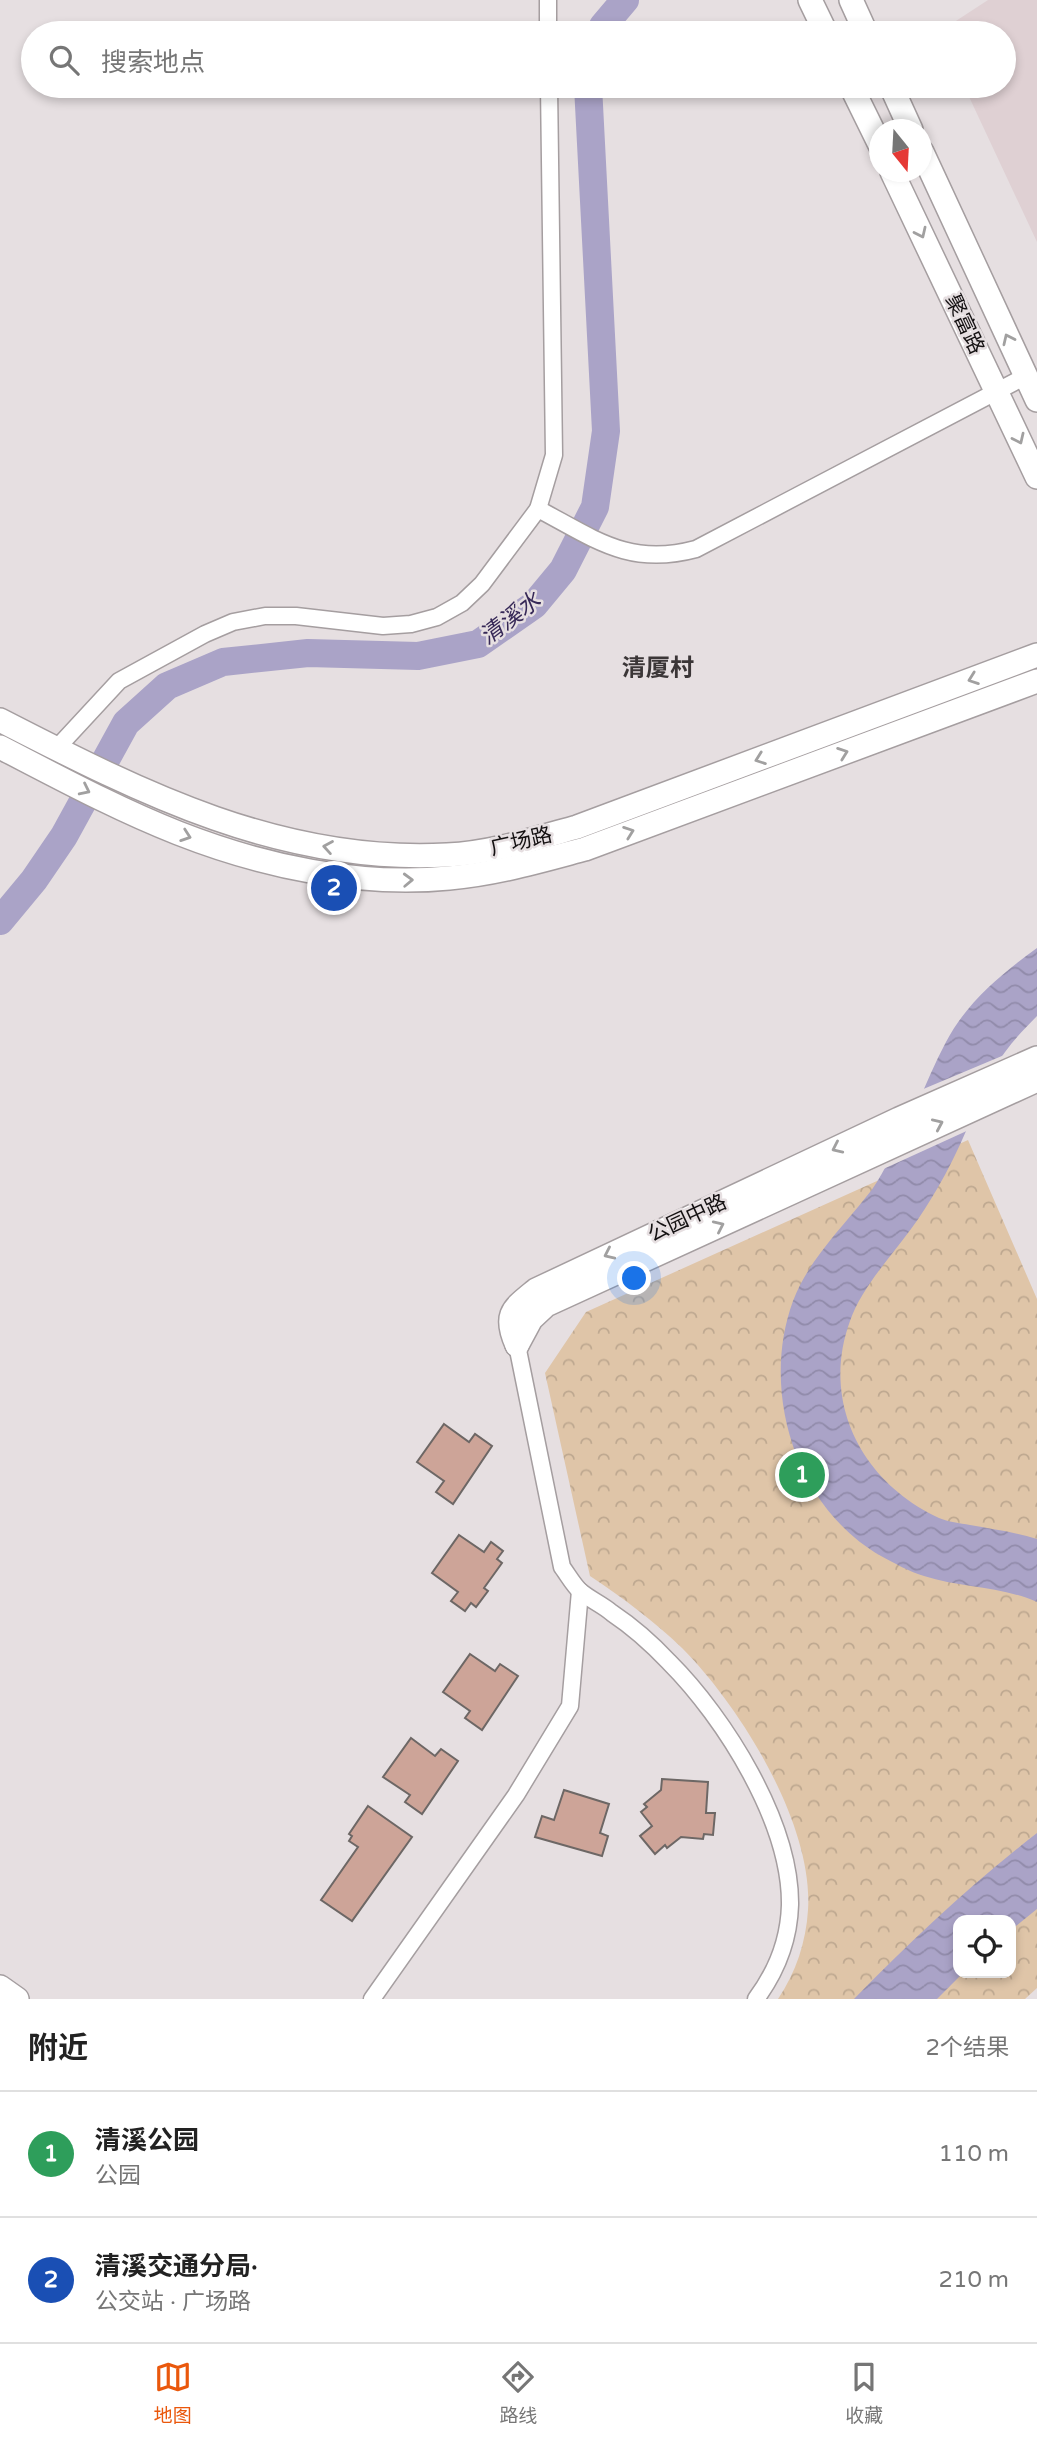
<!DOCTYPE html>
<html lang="zh">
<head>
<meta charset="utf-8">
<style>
  :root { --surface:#fff; --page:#f6f6f6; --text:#222; --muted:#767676; --line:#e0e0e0; --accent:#ea580c }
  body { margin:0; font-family:"Varela Round","Noto Sans SC",sans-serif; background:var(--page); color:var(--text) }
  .controls { position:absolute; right:21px; bottom:21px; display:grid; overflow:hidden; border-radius:14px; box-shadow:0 4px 10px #0003 }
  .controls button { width:63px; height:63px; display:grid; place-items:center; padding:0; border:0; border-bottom:2px solid var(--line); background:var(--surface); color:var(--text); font:35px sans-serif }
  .compass { position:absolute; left:869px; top:119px; width:63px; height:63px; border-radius:50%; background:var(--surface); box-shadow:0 4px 10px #0003; rotate:162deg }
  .you { position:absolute; left:635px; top:1279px; width:24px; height:24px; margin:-18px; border:5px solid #fff; border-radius:50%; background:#1a73e8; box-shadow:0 0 0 10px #1a73e833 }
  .badge { display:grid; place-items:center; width:46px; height:46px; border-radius:50%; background:var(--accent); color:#fff; font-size:23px; font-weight:700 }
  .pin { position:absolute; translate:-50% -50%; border:4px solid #fff; box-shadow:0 2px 7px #0006 }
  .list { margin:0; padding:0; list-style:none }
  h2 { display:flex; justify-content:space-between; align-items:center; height:91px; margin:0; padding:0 28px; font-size:30px }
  h2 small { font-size:23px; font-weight:400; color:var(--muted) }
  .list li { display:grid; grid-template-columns:46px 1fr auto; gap:21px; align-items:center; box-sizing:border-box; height:126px; padding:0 28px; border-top:2px solid var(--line) }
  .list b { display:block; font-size:26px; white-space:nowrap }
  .list p { margin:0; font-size:23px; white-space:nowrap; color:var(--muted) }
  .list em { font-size:23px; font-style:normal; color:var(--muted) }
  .icon { flex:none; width:38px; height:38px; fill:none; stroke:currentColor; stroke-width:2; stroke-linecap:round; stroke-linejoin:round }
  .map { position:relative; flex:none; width:1037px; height:1999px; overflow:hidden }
  .search { position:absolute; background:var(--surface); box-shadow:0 4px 10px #0003; left:21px; right:21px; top:21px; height:77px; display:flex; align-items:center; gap:18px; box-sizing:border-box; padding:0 24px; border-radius:38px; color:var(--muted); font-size:26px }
  .sheet { height:343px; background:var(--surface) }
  nav { display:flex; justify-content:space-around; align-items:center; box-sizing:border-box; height:98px; border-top:2px solid var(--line); background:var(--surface); font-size:19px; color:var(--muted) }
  nav a { display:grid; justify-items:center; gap:4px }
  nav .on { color:var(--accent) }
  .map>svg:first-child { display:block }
  .built { fill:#dfd0d3 }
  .forest { fill:url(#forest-crowns); fill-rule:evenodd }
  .water { fill:url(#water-waves) }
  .pier { fill:#e6dfe1 }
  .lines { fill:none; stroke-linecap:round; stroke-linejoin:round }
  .river { stroke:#aaa3c7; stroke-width:28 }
  .building { fill:#cda498; stroke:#6d6765; stroke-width:2 }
  .street-casing { stroke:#a59ea0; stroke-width:19 }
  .secondary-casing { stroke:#a59ea0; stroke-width:26 }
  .street { stroke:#fff; stroke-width:16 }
  .secondary { stroke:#fff; stroke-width:23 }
  .oneway { stroke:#a1a0a0 }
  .labels { text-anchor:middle; stroke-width:5; stroke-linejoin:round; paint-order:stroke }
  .street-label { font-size:21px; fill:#141112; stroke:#e6dfe1 }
  .water-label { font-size:23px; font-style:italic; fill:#362857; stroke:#e6dfe1 }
  .quarter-label { font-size:24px; font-weight:bold; fill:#3b3637; stroke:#e6dfe1 }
</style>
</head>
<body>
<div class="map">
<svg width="1037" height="1999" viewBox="0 0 1037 1999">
  <defs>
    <pattern id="forest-crowns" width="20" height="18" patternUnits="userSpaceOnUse" patternTransform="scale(1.75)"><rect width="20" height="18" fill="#dfc5a8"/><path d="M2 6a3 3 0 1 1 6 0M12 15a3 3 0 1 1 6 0" fill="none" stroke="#bea890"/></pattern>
    <pattern id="water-waves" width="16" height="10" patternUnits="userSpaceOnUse" patternTransform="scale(1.75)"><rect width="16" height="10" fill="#aaa3c7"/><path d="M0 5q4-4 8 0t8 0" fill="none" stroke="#918baa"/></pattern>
  </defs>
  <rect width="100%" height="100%" fill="#e6dfe1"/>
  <!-- built -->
  <path class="built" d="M988 0H1037V242L964 86H1004V33L939 32Z"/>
  <!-- forest -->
  <path class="forest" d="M968 1140 1037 1299V1988L1025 1999H778C796 1972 806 1942 808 1910 814 1825 740 1706 682 1648 654 1621 623 1598 590 1576L545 1373 586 1312ZM958 1920H1011V1973H958Z"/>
  <!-- water -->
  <g class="water">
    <path d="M1037 948V1016C1021 1032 1005 1049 994 1069 974 1109 960 1151 937 1189 929 1202 921 1216 911 1229 890 1258 862 1287 850 1321 820 1403 863 1483 939 1518 948 1522 960 1523 970 1525 992 1529 1015 1532 1037 1539V1602C1001 1586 961 1588 924 1576 910 1572 894 1563 881 1556 795 1507 760 1391 793 1301 808 1261 840 1230 866 1197 874 1188 880 1177 886 1166 911 1127 924 1083 946 1042 967 1002 1001 974 1037 948Z"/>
    <path d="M1037 1833V1909L1011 1930V1920H958V1973H963L937 1999H854C914 1938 969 1886 1037 1833Z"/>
  </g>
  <!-- pier -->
  <path class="pier" d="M1009 1053 998 1070 971 1129 879 1171 909 1118 921 1090Z"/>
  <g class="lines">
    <!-- river -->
    <g class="river">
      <path d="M600 33 603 26 625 0"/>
      <path d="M0 921 34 880 64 836 126 723 167 686 223 662 308 653 418 656 478 644 534 605 563 570 595 507 606 431 588 86"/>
    </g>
  </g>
  <!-- building -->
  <g class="building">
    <path d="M444 1424 469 1442 475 1434 492 1446 453 1504 436 1492 444 1481 417 1462Z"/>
    <path d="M459 1535 484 1552 491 1542 503 1551 497 1559 502 1563 484 1588 488 1591 476 1607 471 1603 465 1611 451 1601 458 1592 432 1573Z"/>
    <path d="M470 1654 495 1671 500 1664 518 1676 482 1730 465 1718 470 1711 443 1692Z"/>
    <path d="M411 1738 435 1756 441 1749 458 1761 422 1814 405 1802 410 1795 383 1777Z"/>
    <path d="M662 1779 708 1782 706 1813H715L713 1835 704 1834 703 1839 681 1837 667 1848 665 1845 655 1854 640 1836 652 1826 641 1812 647 1807 644 1804 661 1790Z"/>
    <path d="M564 1790 609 1804 600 1833 608 1836 602 1856 535 1837 542 1816 554 1820Z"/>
    <path d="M368 1806 412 1837 352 1921 321 1900 358 1847 349 1841 352 1836 349 1834Z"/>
  </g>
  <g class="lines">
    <defs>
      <g id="street">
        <path d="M548 0V33"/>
        <path d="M538 509C595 539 629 567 696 549L1026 376"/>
        <path d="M56 749 119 681 205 634 233 622 265 616H296L383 626 411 624 437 617 462 603 482 584 538 509 554 455 549 86"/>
        <path d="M517 1345 562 1567C568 1575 574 1586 581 1592 591 1600 603 1605 612 1613 633 1627 652 1644 669 1662 725 1718 791 1823 790 1905 789 1940 776 1972 756 1999"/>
        <path d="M372 1999 516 1795 570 1706 580 1591"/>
      </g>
      <g id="secondary">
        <path d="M810 0 826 33"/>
        <path d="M851 0 866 33"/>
        <path d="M851 86 880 145"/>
        <path d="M891 86 911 130"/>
        <path d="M922 152 1037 400"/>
        <path d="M892 172 1037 477"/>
        <path d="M0 720C142 793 282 864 447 855 491 853 534 839 577 827L1037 655"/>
        <path d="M0 747C58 777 117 809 178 833 262 866 359 887 449 878 496 874 540 861 585 849L1037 681"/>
        <path d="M517 1345C503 1314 513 1309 536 1290L899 1119 1037 1058"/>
        <path d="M517 1345 531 1319 546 1305 1037 1080"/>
        <path d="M0 1987 17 1999"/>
      </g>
    </defs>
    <!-- street casing -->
    <use href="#street" class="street-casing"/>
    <!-- secondary casing -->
    <use href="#secondary" class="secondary-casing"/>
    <!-- street -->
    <use href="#street" class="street"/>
    <!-- secondary -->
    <use href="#secondary" class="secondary"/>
  </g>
  <!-- one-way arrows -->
  <defs><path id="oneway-chevron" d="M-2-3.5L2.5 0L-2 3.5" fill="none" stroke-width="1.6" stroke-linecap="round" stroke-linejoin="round" transform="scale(1.75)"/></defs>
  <g class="oneway">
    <use href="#oneway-chevron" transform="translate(921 233) rotate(65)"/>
    <use href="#oneway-chevron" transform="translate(1008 339) rotate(-115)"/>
    <use href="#oneway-chevron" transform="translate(1019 439) rotate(65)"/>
    <use href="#oneway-chevron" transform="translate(973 679) rotate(160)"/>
    <use href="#oneway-chevron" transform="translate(843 753) rotate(-20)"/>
    <use href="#oneway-chevron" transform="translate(760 759) rotate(160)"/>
    <use href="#oneway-chevron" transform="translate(85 790) rotate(26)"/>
    <use href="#oneway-chevron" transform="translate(629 832) rotate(-20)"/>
    <use href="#oneway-chevron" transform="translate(186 836) rotate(19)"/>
    <use href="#oneway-chevron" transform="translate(328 847) rotate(-170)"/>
    <use href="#oneway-chevron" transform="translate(408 880) rotate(-2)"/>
    <use href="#oneway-chevron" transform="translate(938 1124) rotate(-24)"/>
    <use href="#oneway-chevron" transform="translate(837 1148) rotate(155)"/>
    <use href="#oneway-chevron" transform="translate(719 1226) rotate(-25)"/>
    <use href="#oneway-chevron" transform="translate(609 1254) rotate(155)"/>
  </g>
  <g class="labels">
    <!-- street labels -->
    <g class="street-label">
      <text transform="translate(965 324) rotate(65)" y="7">聚富路</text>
      <text transform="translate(521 841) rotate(-13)" y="7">广场路</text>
      <text transform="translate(687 1218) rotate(-25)" y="7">公园中路</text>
    </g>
    <!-- water labels -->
    <g class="water-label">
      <text transform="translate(510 618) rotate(-37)" y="8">清溪水</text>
    </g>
    <!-- quarter labels -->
    <g class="quarter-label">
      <text x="658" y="676">清厦村</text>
    </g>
  </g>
</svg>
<div class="controls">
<button><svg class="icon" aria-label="locate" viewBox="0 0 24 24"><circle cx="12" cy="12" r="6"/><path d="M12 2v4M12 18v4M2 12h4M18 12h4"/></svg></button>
</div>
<svg class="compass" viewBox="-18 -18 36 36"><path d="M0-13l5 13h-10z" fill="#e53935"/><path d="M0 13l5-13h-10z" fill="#767676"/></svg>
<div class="you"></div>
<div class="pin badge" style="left:802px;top:1475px;background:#2e9e5b">1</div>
<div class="pin badge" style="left:334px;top:888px;background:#1a4fb4">2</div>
<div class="search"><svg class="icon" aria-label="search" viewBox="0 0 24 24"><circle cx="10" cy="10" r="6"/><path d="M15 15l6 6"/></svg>搜索地点</div>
</div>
<section class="sheet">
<h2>附近<small>2个结果</small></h2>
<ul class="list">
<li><span class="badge" style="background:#2e9e5b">1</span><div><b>清溪公园</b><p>公园</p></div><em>110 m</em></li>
<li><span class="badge" style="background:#1a4fb4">2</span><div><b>清溪交通分局·</b><p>公交站 · 广场路</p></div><em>210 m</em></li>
</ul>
</section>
<nav>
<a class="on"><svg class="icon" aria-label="map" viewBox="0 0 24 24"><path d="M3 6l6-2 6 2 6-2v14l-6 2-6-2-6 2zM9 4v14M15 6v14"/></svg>地图</a>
<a><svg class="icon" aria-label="directions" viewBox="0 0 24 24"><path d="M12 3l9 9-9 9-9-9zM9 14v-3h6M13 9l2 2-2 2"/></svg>路线</a>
<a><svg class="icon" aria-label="saved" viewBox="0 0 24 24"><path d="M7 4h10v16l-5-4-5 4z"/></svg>收藏</a>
</nav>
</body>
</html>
